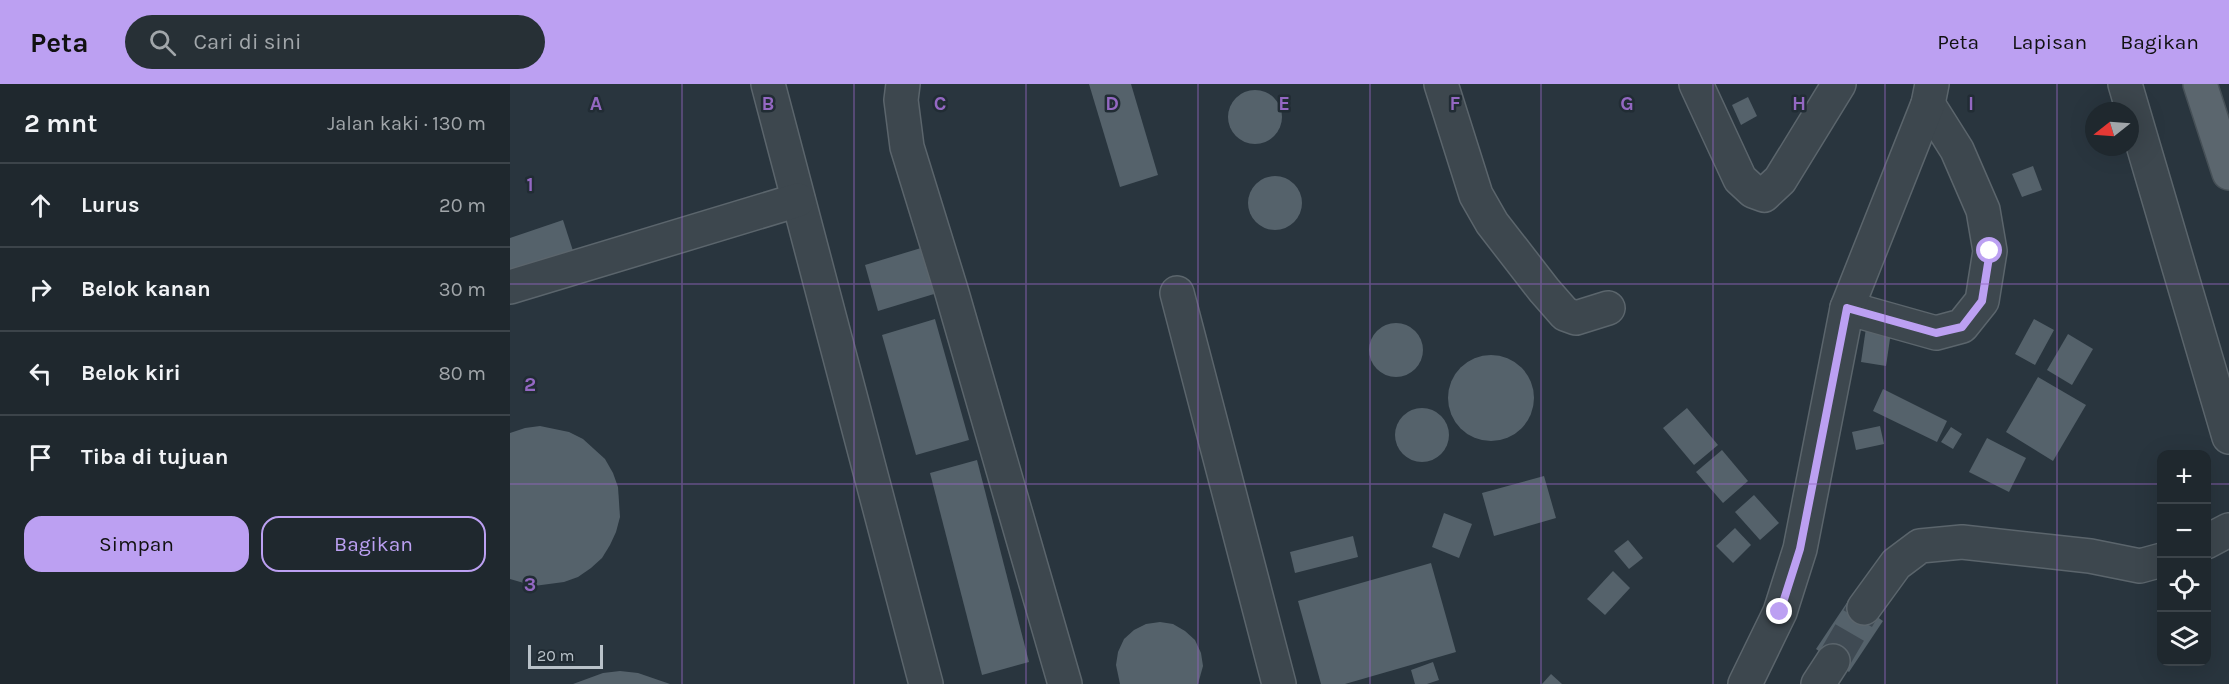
<!DOCTYPE html>
<html lang="id">
<head>
<meta charset="utf-8">
<style>
  :root { --surface:#1f282e; --page:#273036; --text:#f1f3f6; --muted:#a1a6aa; --line:#3c444a; --accent:#bca0f2 }
  body { margin:0; font-family:Karla,sans-serif; background:var(--page); color:var(--text) }
  .controls { position:absolute; right:18px; bottom:18px; display:grid; overflow:hidden; border-radius:12px; box-shadow:0 6px 24px #0002 }
  .controls button { width:54px; height:54px; display:grid; place-items:center; padding:0; border:0; border-bottom:2px solid var(--line); background:var(--surface); color:var(--text); font:30px sans-serif }
  .compass { position:absolute; left:1575px; top:18px; width:54px; height:54px; border-radius:50%; background:var(--surface); box-shadow:0 6px 24px #0002; rotate:253deg }
  .scale { position:absolute; left:18px; bottom:15px; width:75px; box-sizing:border-box; padding-left:6px; border:3px solid #b9c2c9; border-top:0; font-size:16px; line-height:21px; white-space:nowrap; color:#b9c2c9; -webkit-text-stroke:4px #212c34; paint-order:stroke }
  .stop { position:absolute; width:18px; height:18px; margin:-14px; border:4px solid #bca0f2; border-radius:50%; background:#fff }
  .stop.end { background:#bca0f2; border-color:#fff; box-shadow:0 2px 6px #0008 }
  .list { margin:0; padding:0; list-style:none }
  h2 { display:flex; justify-content:space-between; align-items:center; height:78px; margin:0; padding:0 24px; font-size:26px }
  h2 small { font-size:20px; font-weight:400; color:var(--muted) }
  .list li { display:grid; grid-template-columns:39px 1fr auto; gap:18px; align-items:center; box-sizing:border-box; height:84px; padding:0 24px; border-top:2px solid var(--line) }
  .list b { display:block; font-size:22px; white-space:nowrap }
  .list em { font-size:20px; font-style:normal; color:var(--muted) }
  .actions { display:flex; gap:12px; padding:18px 24px }
  .actions a { flex:1; padding:14px 0; border:2px solid var(--accent); border-radius:18px; text-align:center; font-size:21px; color:var(--accent) }
  .actions .main { background:var(--accent); color:#111 }
  .icon { flex:none; width:33px; height:33px; fill:none; stroke:currentColor; stroke-width:2; stroke-linecap:round; stroke-linejoin:round }
  .map { position:relative; flex:none; width:1719px; height:600px; overflow:hidden }
  header { display:flex; align-items:center; gap:36px; box-sizing:border-box; height:84px; padding:0 30px; background:var(--accent); color:#111 }
  header strong { font-size:28px }
  nav { display:flex; gap:33px; margin-inline-start:auto; font-size:21px }
  .search { width:420px; height:54px; background:var(--page); display:flex; align-items:center; gap:15px; box-sizing:border-box; padding:0 21px; border-radius:33px; color:var(--muted); font-size:22px }
  main { display:flex }
  aside { flex:1; background:var(--surface) }
  .map>svg:first-child { display:block }
  .building { fill:#55626b }
  .lines { fill:none; stroke-linecap:round; stroke-linejoin:round }
  .minor-tunnel { stroke:#3f4a53; stroke-width:33; stroke-dasharray:33 16; stroke-linecap:butt }
  .minor-casing { stroke:#5b656c; stroke-width:36 }
  .major-casing { stroke:#465057; stroke-width:36 }
  .minor { stroke:#3d474e; stroke-width:33 }
  .major { stroke:#5b666e; stroke-width:33 }
  .route { stroke:#bca0f2; stroke-width:8 }
  .grid { fill:none; stroke:#9468c3; stroke-width:1.5; stroke-opacity:0.55 }
  .grid-label { font-size:20px; text-anchor:middle; font-weight:bold; fill:#9468c3; stroke:#212c34; stroke-width:5; stroke-linejoin:round; paint-order:stroke }
</style>
</head>
<body>
<header>
<strong>Peta</strong>
<div class="search"><svg class="icon" aria-label="search" viewBox="0 0 24 24"><circle cx="10" cy="10" r="6"/><path d="M15 15l6 6"/></svg>Cari di sini</div>
<nav><a>Peta</a><a>Lapisan</a><a>Bagikan</a></nav>
</header>
<main>
<aside>
<h2>2 mnt<small>Jalan kaki · 130 m</small></h2>
<ul class="list">
<li><svg class="icon" aria-label="ahead" viewBox="0 0 24 24"><path d="M12 20V5M6 11l6-6 6 6"/></svg><div><b>Lurus</b></div><em>20 m</em></li>
<li><svg class="icon" aria-label="right" viewBox="0 0 24 24"><path d="M7 20v-9h11M14 6l5 5-5 5"/></svg><div><b>Belok kanan</b></div><em>30 m</em></li>
<li><svg class="icon" aria-label="left" viewBox="0 0 24 24"><path d="M17 20v-9H6M10 6l-5 5 5 5"/></svg><div><b>Belok kiri</b></div><em>80 m</em></li>
<li><svg class="icon" aria-label="arrive" viewBox="0 0 24 24"><path d="M6 21V4h12l-3 4 3 4H6"/></svg><div><b>Tiba di tujuan</b></div></li>
</ul>
<div class="actions"><a class="main">Simpan</a><a>Bagikan</a></div>
</aside>
<div class="map">
<svg width="1719" height="600" viewBox="0 0 1719 600">
  <rect width="100%" height="100%" fill="#29353e"/>
  <!-- building -->
  <g class="building">
    <path d="M579 0H621L648 91 610 103Z"/>
    <circle cx="745" cy="33" r="27"/>
    <path d="M1238 13 1247 32 1231 41 1222 21Z"/>
    <path d="M1523 82 1532 106 1512 113 1502 90Z"/>
    <circle cx="765" cy="119" r="27"/>
    <path d="M53 136 64 170 0 192V154Z"/>
    <path d="M411 164 424 210 368 227 355 181Z"/>
    <path d="M425 235 459 356 406 371 372 251Z"/>
    <path d="M1524 235 1544 246 1525 281 1505 270Z"/>
    <circle cx="886" cy="266" r="27"/>
    <path d="M1356 244 1381 248 1376 282 1351 278Z"/>
    <path d="M1558 250 1583 265 1562 301 1537 286Z"/>
    <circle cx="981" cy="314" r="43"/>
    <path d="M1528 293 1576 321 1543 377 1496 348Z"/>
    <path d="M1373 305 1437 337 1427 358 1363 327Z"/>
    <circle cx="912" cy="351" r="27"/>
    <path d="M1177 324 1208 361 1184 381 1153 344Z"/>
    <path d="M30 342 59 348 73 355 95 375 103 389 108 403 110 433 106 448 100 461 92 474 81 484 68 493 54 498 24 502 0 495V349L15 344Z"/>
    <path d="M1370 342 1374 360 1346 366 1342 348Z"/>
    <path d="M1441 343 1452 350 1443 365 1431 358Z"/>
    <path d="M1477 354 1516 374 1499 408 1459 388Z"/>
    <path d="M1212 366 1238 397 1213 419 1186 388Z"/>
    <path d="M467 376 519 578 472 591 420 389Z"/>
    <path d="M1034 392 1046 434 984 452 972 409Z"/>
    <path d="M1244 411 1269 439 1250 456 1225 428Z"/>
    <path d="M934 429 962 440 949 474 922 463Z"/>
    <path d="M1225 444 1241 461 1223 479 1206 462Z"/>
    <path d="M843 452 848 473 785 489 780 468Z"/>
    <path d="M1118 456 1133 474 1119 485 1104 467Z"/>
    <path d="M921 479 946 568 835 600H811L788 517Z"/>
    <path d="M1103 487 1120 504 1095 531 1077 515Z"/>
    <path d="M1340 514 1373 537 1339 588 1306 565Z"/>
    <path d="M650 538 663 540 675 547 685 556 691 569 693 582 688 600H610L606 581 608 568 614 555 624 546 636 540Z"/>
    <path d="M923 578 929 596 917 600H905L901 586Z"/>
    <path d="M110 587 128 589 160 600H63L93 589Z"/>
    <path d="M1041 590 1052 600H1032Z"/>
  </g>
  <g class="lines">
    <!-- minor-tunnel -->
    <path class="minor-tunnel" d="M1323 577 1354 524"/>
    <defs>
      <g id="minor">
        <path d="M258 0 416 600"/>
        <path d="M393 0 391 16 397 63 442 209 555 600"/>
        <path d="M931 0 966 111 982 139 1034 206 1055 230 1066 234 1098 224"/>
        <path d="M1186 0 1230 95 1243 107 1254 111 1270 96 1329 0"/>
        <path d="M1615 0 1719 353"/>
        <path d="M0 203 288 116"/>
        <path d="M667 209 769 600"/>
        <path d="M1337 224 1426 249 1452 242 1472 217 1480 167 1473 126 1447 66 1418 20"/>
        <path d="M1696 458 1719 446"/>
        <path d="M1354 524 1386 480 1410 462 1452 458 1580 472 1630 482 1652 476"/>
        <path d="M1235 600 1270 528 1290 465 1337 224 1418 20 1422 0"/>
        <path d="M1308 600 1323 577"/>
      </g>
      <path id="major" d="M1690 0 1719 89"/>
    </defs>
    <!-- minor casing -->
    <use href="#minor" class="minor-casing"/>
    <!-- major casing -->
    <use href="#major" class="major-casing"/>
    <!-- minor -->
    <use href="#minor" class="minor"/>
    <!-- major -->
    <use href="#major" class="major"/>
  </g>
  <g class="lines">
    <!-- route -->
    <path class="route" d="M1270 528 1290 465 1337 224 1426 249 1452 243 1472 217 1480 167"/>
  </g>
  <!-- grid -->
  <path class="grid" d="M172 0V600M344 0V600M516 0V600M688 0V600M860 0V600M1031 0V600M1203 0V600M1375 0V600M1547 0V600M0 200H1719M0 400H1652M1696 400H1719"/>
  <g class="grid-label">
    <text x="86" y="26">A</text>
    <text x="258" y="26">B</text>
    <text x="430" y="26">C</text>
    <text x="602" y="26">D</text>
    <text x="774" y="26">E</text>
    <text x="945" y="26">F</text>
    <text x="1117" y="26">G</text>
    <text x="1289" y="26">H</text>
    <text x="1461" y="26">I</text>
    <text x="20" y="107">1</text>
    <text x="20" y="307">2</text>
    <text x="20" y="507">3</text>
  </g>
</svg>
<div class="controls">
<button>+</button>
<button>−</button>
<button><svg class="icon" aria-label="locate" viewBox="0 0 24 24"><circle cx="12" cy="12" r="6"/><path d="M12 2v4M12 18v4M2 12h4M18 12h4"/></svg></button>
<button><svg class="icon" aria-label="layers" viewBox="0 0 24 24"><path d="M12 4l9 5-9 5-9-5zM3 14l9 5 9-5"/></svg></button>
</div>
<svg class="compass" viewBox="-18 -18 36 36"><path d="M0-13l5 13h-10z" fill="#e53935"/><path d="M0 13l5-13h-10z" fill="#a1a6aa"/></svg>
<div class="scale">20 m</div>
<div class="stop" style="left:1480px;top:167px"></div>
<div class="stop end" style="left:1270px;top:528px"></div>
</div>
</main>
</body>
</html>
